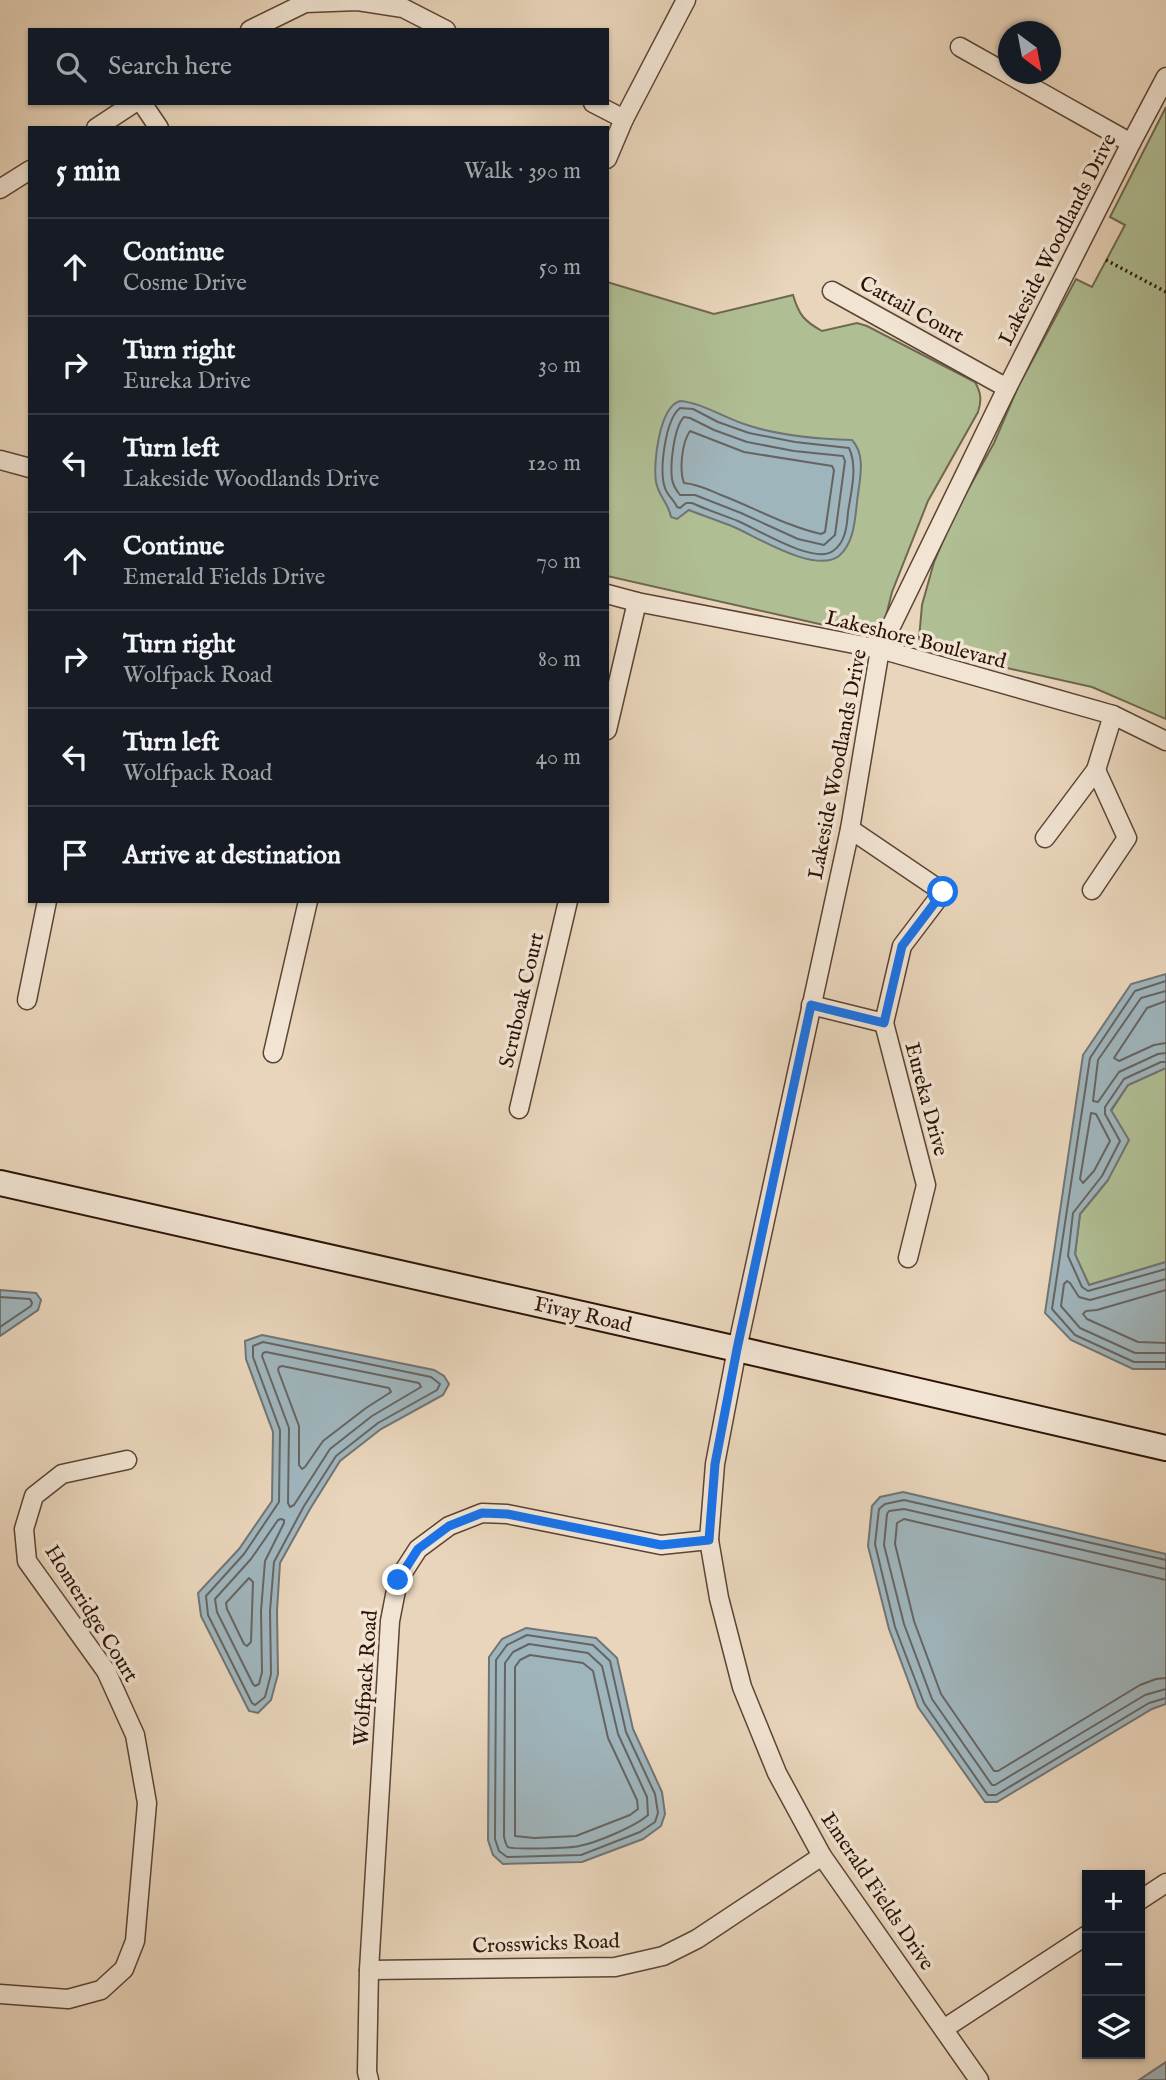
<!DOCTYPE html>
<html lang="en">
<head>
<meta charset="utf-8">
<style>
  :root { --surface:#171b24; --page:#20242c; --text:#f1f3f6; --muted:#9ea1a6; --line:#363941 }
  body { margin:0; font-family:"IM FELL English",serif; background:var(--page); color:var(--text) }
  .controls { position:absolute; right:21px; bottom:21px; display:grid; overflow:hidden; border-radius:0px; box-shadow:0 2px 5px #0004 }
  .controls button { width:63px; height:63px; display:grid; place-items:center; padding:0; border:0; border-bottom:2px solid var(--line); background:var(--surface); color:var(--text); font:35px sans-serif }
  .compass { position:absolute; left:998px; top:21px; width:63px; height:63px; border-radius:50%; background:var(--surface); box-shadow:0 2px 5px #0004; rotate:148deg }
  .stop { position:absolute; width:21px; height:21px; margin:-16px; border:5px solid #1a73e8; border-radius:50%; background:#fff }
  .stop.end { background:#1a73e8; border-color:#fff; box-shadow:0 2px 7px #0008 }
  .list { margin:0; padding:0; list-style:none }
  h2 { display:flex; justify-content:space-between; align-items:center; height:91px; margin:0; padding:0 28px; font-size:30px }
  h2 small { font-size:23px; font-weight:400; color:var(--muted) }
  .list li { display:grid; grid-template-columns:46px 1fr auto; gap:21px; align-items:center; box-sizing:border-box; height:98px; padding:0 28px; border-top:2px solid var(--line) }
  .list b { display:block; font-size:26px; white-space:nowrap }
  .list p { margin:0; font-size:23px; white-space:nowrap; color:var(--muted) }
  .list em { font-size:23px; font-style:normal; color:var(--muted) }
  .icon { flex:none; width:38px; height:38px; fill:none; stroke:currentColor; stroke-width:2; stroke-linecap:round; stroke-linejoin:round }
  .map { position:relative; flex:none; width:1166px; height:2080px; overflow:hidden }
  .search { position:absolute; background:var(--surface); box-shadow:0 2px 5px #0004; left:28px; top:28px; width:581px; height:77px; display:flex; align-items:center; gap:18px; box-sizing:border-box; padding:0 24px; border-radius:0px; color:var(--muted); font-size:26px }
  .panel { position:absolute; background:var(--surface); box-shadow:0 2px 5px #0004; left:28px; top:126px; width:581px; height:777px; border-radius:0px }
  .map>svg:first-child { display:block }
  .green { fill:#b0be94; stroke:#6e684e; stroke-width:2 }
  .water { fill:#9fb5bc; stroke:#717474; stroke-width:2 }
  .lines { fill:none; stroke-linecap:round; stroke-linejoin:round }
  .shore { stroke:#666462; stroke-width:2 }
  .street-casing { stroke:#5c4434; stroke-width:21 }
  .secondary-casing { stroke:#2d1307; stroke-width:28 }
  .path { stroke:#2d1307; stroke-width:3.5; stroke-dasharray:2 3.5; stroke-linecap:butt }
  .street { stroke:#f1e4d3; stroke-width:18 }
  .secondary { stroke:#f1e4d3; stroke-width:24 }
  .route { stroke:#1a73e8; stroke-width:9 }
  .labels { text-anchor:middle; stroke-width:7; stroke-linejoin:round; paint-order:stroke }
  .street-label { font-size:21px; fill:#2d1307; stroke:#f1e4d3 }
</style>
</head>
<body>
<div class="map">
<svg width="1166" height="2080" viewBox="0 0 1166 2080">
  <rect width="100%" height="100%" fill="#e9d5bb"/>
  <filter id="stains"><feTurbulence type="fractalNoise" baseFrequency=".00286" numOctaves="4"/><feColorMatrix values="0 0 0 0 .2 0 0 0 0 .09 0 0 0 0 .02 0 0 0 .5 -.17"/></filter>
  <radialGradient id="worn" r=".72"><stop offset=".6" stop-color="#630" stop-opacity="0"/><stop offset="1" stop-color="#630" stop-opacity=".3"/></radialGradient>
  <!-- green -->
  <g class="green">
    <path d="M1166 107V719L1092 687 927 650 919 639 922 605 934 562 954 515 994 443 1018 387 1076 279 1092 287 1125 225 1110 217Z"/>
    <path d="M607 282 714 314 793 295C799 315 804 321 822 331L857 323 867 326 975 382C981 393 982 400 978 412L928 501 892 592 885 620 880 631 872 636 607 576Z"/>
    <path d="M1166 1068V1262L1089 1285 1075 1255 1080 1214 1108 1180 1111 1111 1128 1085Z"/>
  </g>
  <!-- water -->
  <g class="water">
    <path d="M680 401C703 403 724 418 747 425 780 436 817 439 852 440 867 456 859 482 857 502 855 520 854 543 839 556 815 574 757 537 734 527 719 521 704 516 689 510L677 519 671 517C668 502 659 497 656 482 653 464 659 407 680 401Z"/>
    <path d="M1166 974V1068L1128 1085 1111 1110 1129 1140 1108 1180 1080 1214 1075 1254 1089 1285 1166 1262V1369H1133L1071 1340 1045 1313 1083 1055 1131 984Z"/>
    <path d="M0 1290 36 1293 41 1300 38 1310 0 1336Z"/>
    <path d="M262 1335 434 1370 444 1376 449 1384 443 1395 381 1429 340 1461 310 1509 280 1563 277 1611 278 1674 271 1700 258 1713 249 1711 201 1616 198 1593 239 1549 272 1501 273 1432 246 1359 245 1341Z"/>
    <path d="M903 1492 1166 1554V1704L1152 1709 997 1802H985L918 1707 889 1629 868 1546 872 1506 880 1497Z"/>
    <path d="M526 1628 596 1638 617 1658 633 1729 662 1792 665 1814 661 1826 643 1839 582 1862 503 1864 493 1855 488 1840 489 1657 502 1639Z"/>
    <path d="M1166 2062V2080H1139Z"/>
  </g>
  <g class="lines">
    <!-- shore -->
    <g class="shore">
      <path d="M680 408 693 409 718 422 749 433 795 442 849 448C858 467 851 492 848 512 847 525 846 542 833 551 814 565 757 529 738 521 723 515 707 510 692 503H686L680 508 677 507C674 500 667 495 665 488 659 471 665 420 680 408Z"/>
      <path d="M684 417 690 418 714 430 747 442 794 451 843 456 845 461 835 535 824 545 798 539 741 513 695 495H680C676 490 673 486 672 479 670 464 674 427 684 417Z"/>
      <path d="M690 431 744 452 832 466 834 470 825 532 821 534C786 526 755 508 721 495 709 490 698 484 684 483 679 470 682 442 690 431Z"/>
      <path d="M1166 981 1135 991 1090 1058 1052 1309 1075 1335 1134 1362H1166"/>
      <path d="M1166 991 1141 998 1098 1060 1093 1101 1098 1102 1119 1072 1158 1054 1166 1053"/>
      <path d="M1166 1001 1147 1008 1114 1058 1119 1061 1154 1045 1166 1043"/>
      <path d="M1166 1062H1161L1124 1079 1105 1107V1114L1120 1141 1102 1176 1073 1213 1068 1256 1082 1287 1088 1291 1166 1269"/>
      <path d="M1091 1113 1096 1114 1110 1141 1094 1171 1083 1183 1080 1179Z"/>
      <path d="M1166 1279 1090 1300 1079 1297 1070 1283 1067 1281 1064 1284 1061 1306 1080 1328 1135 1353H1166"/>
      <path d="M1166 1290 1097 1310 1086 1311 1083 1314 1087 1319 1138 1342 1166 1343"/>
      <path d="M0 1297 30 1299 32 1303 31 1306 0 1327"/>
      <path d="M263 1342 431 1377 440 1384 437 1390 378 1423 336 1456 304 1506 274 1562 270 1611 271 1674 265 1697 255 1705 252 1703 208 1615 206 1596 244 1554 279 1502 280 1430 253 1357V1346Z"/>
      <path d="M266 1352 419 1383 421 1387 372 1416 330 1449 294 1505 290 1507 288 1503 289 1428 262 1356 263 1353Z"/>
      <path d="M282 1366 389 1388 391 1392 366 1408 323 1441 305 1467 302 1469 299 1465V1426L278 1370 279 1367Z"/>
      <path d="M281 1519 284 1520V1523L265 1561 261 1611 262 1672 259 1684 255 1686 253 1684 217 1612 215 1599 251 1559 278 1520Z"/>
      <path d="M1166 1560 904 1500 885 1504 879 1509 875 1544 895 1627 924 1703 988 1795H996L1149 1703 1166 1698"/>
      <path d="M1166 1569 904 1509 889 1511 887 1514 884 1545 904 1624 932 1699 992 1785H995L1145 1695 1166 1689"/>
      <path d="M249 1578 253 1582 251 1642 247 1646 244 1644 227 1609 226 1603Z"/>
      <path d="M1166 1580 904 1519 897 1523 895 1544 914 1621 941 1694 994 1771H998L1140 1685 1156 1679 1166 1678"/>
      <path d="M527 1635 593 1645 610 1661 626 1732 655 1794 658 1813 655 1822 640 1832 581 1855 507 1857 499 1851 495 1839 496 1660 507 1645Z"/>
      <path d="M529 1644 588 1653 602 1666 618 1734 647 1797 648 1815C636 1826 596 1843 579 1846 572 1848 512 1850 508 1847 506 1846 505 1840 504 1837L505 1663 513 1652Z"/>
      <path d="M530 1655 583 1663 593 1671 608 1738 637 1800 638 1809 630 1815 576 1836 534 1838 515 1836V1667L520 1660Z"/>
    </g>
    <defs>
      <g id="street">
        <path d="M250 30 305 3 358 1 403 8 446 30"/>
        <path d="M960 47 1131 143"/>
        <path d="M142 103 159 128"/>
        <path d="M593 103 624 119"/>
        <path d="M96 128 134 103"/>
        <path d="M607 159 624 119 686 0"/>
        <path d="M0 189 30 170"/>
        <path d="M832 291 1007 388"/>
        <path d="M0 460 30 468"/>
        <path d="M607 594 637 602 880 649 1113 715 1166 741"/>
        <path d="M607 730 637 602"/>
        <path d="M850 829 943 892 902 946 884 1023"/>
        <path d="M1045 838 1096 770 1113 715"/>
        <path d="M1092 890 1127 838 1096 770"/>
        <path d="M27 1000 47 901"/>
        <path d="M811 1005 884 1023 926 1185 908 1258"/>
        <path d="M273 1053 308 901"/>
        <path d="M519 1109 568 901"/>
        <path d="M1140 1900 1166 1883"/>
        <path d="M369 1970 615 1967 663 1956 697 1939 822 1856"/>
        <path d="M0 1994 68 1999 101 1990 124 1969 135 1941 147 1803 135 1735 106 1671 27 1561 24 1529 34 1496 62 1474 127 1460"/>
        <path d="M945 2028 1087 1935"/>
        <path d="M369 2080 367 2072 369 1970 390 1621 398 1580 418 1549 449 1526 482 1513 507 1514 661 1545 709 1540"/>
        <path d="M979 2080 822 1856 777 1773 742 1687 719 1598 709 1540 715 1464 737 1349 850 829 880 649 1007 388 1131 143 1166 77"/>
      </g>
      <path id="secondary" d="M0 1183 737 1349 1166 1448"/>
    </defs>
    <!-- street casing -->
    <use href="#street" class="street-casing"/>
    <!-- secondary casing -->
    <use href="#secondary" class="secondary-casing"/>
    <!-- path -->
    <path class="path" d="M1106 260 1166 292"/>
    <!-- street -->
    <use href="#street" class="street"/>
    <!-- secondary -->
    <use href="#secondary" class="secondary"/>
  </g>
  <g class="lines">
    <!-- route -->
    <path class="route" d="M398 1580 418 1549 449 1526 482 1513 507 1514 661 1545 709 1540 715 1464 737 1349 811 1005 884 1023 902 946 943 892"/>
  </g>
  <g class="labels">
    <!-- street labels -->
    <g class="street-label">
      <text transform="translate(1057 239) rotate(-63)" y="7">Lakeside Woodlands Drive</text>
      <text transform="translate(912 309) rotate(29)" y="7">Cattail Court</text>
      <text transform="translate(916 639) rotate(14)" y="7">Lakeshore Boulevard</text>
      <text transform="translate(837 764) rotate(-79)" y="7">Lakeside Woodlands Drive</text>
      <text transform="translate(521 1000) rotate(-77)" y="7">Scruboak Court</text>
      <text transform="translate(927 1099) rotate(75)" y="7">Eureka Drive</text>
      <text transform="translate(583 1314) rotate(13)" y="7">Fivay Road</text>
      <text transform="translate(92 1613) rotate(58)" y="7">Homeridge Court</text>
      <text transform="translate(365 1678) rotate(-86)" y="7">Wolfpack Road</text>
      <text transform="translate(878 1891) rotate(56)" y="7">Emerald Fields Drive</text>
      <text transform="translate(546 1943) rotate(-2)" y="7">Crosswicks Road</text>
    </g>
  </g>
  <rect width="100%" height="100%" filter="url(#stains)"/>
  <rect width="100%" height="100%" fill="url(#worn)"/>
</svg>
<div class="controls">
<button>+</button>
<button>−</button>
<button><svg class="icon" aria-label="layers" viewBox="0 0 24 24"><path d="M12 4l9 5-9 5-9-5zM3 14l9 5 9-5"/></svg></button>
</div>
<svg class="compass" viewBox="-18 -18 36 36"><path d="M0-13l5 13h-10z" fill="#e53935"/><path d="M0 13l5-13h-10z" fill="#9ea1a6"/></svg>
<div class="stop" style="left:943px;top:892px"></div>
<div class="stop end" style="left:398px;top:1580px"></div>
<div class="search"><svg class="icon" aria-label="search" viewBox="0 0 24 24"><circle cx="10" cy="10" r="6"/><path d="M15 15l6 6"/></svg>Search here</div>
<section class="panel">
<h2>5 min<small>Walk · 390 m</small></h2>
<ul class="list">
<li><svg class="icon" aria-label="ahead" viewBox="0 0 24 24"><path d="M12 20V5M6 11l6-6 6 6"/></svg><div><b>Continue</b><p>Cosme Drive</p></div><em>50 m</em></li>
<li><svg class="icon" aria-label="right" viewBox="0 0 24 24"><path d="M7 20v-9h11M14 6l5 5-5 5"/></svg><div><b>Turn right</b><p>Eureka Drive</p></div><em>30 m</em></li>
<li><svg class="icon" aria-label="left" viewBox="0 0 24 24"><path d="M17 20v-9H6M10 6l-5 5 5 5"/></svg><div><b>Turn left</b><p>Lakeside Woodlands Drive</p></div><em>120 m</em></li>
<li><svg class="icon" aria-label="ahead" viewBox="0 0 24 24"><path d="M12 20V5M6 11l6-6 6 6"/></svg><div><b>Continue</b><p>Emerald Fields Drive</p></div><em>70 m</em></li>
<li><svg class="icon" aria-label="right" viewBox="0 0 24 24"><path d="M7 20v-9h11M14 6l5 5-5 5"/></svg><div><b>Turn right</b><p>Wolfpack Road</p></div><em>80 m</em></li>
<li><svg class="icon" aria-label="left" viewBox="0 0 24 24"><path d="M17 20v-9H6M10 6l-5 5 5 5"/></svg><div><b>Turn left</b><p>Wolfpack Road</p></div><em>40 m</em></li>
<li><svg class="icon" aria-label="arrive" viewBox="0 0 24 24"><path d="M6 21V4h12l-3 4 3 4H6"/></svg><div><b>Arrive at destination</b></div></li>
</ul>
</section>
</div>
</body>
</html>
